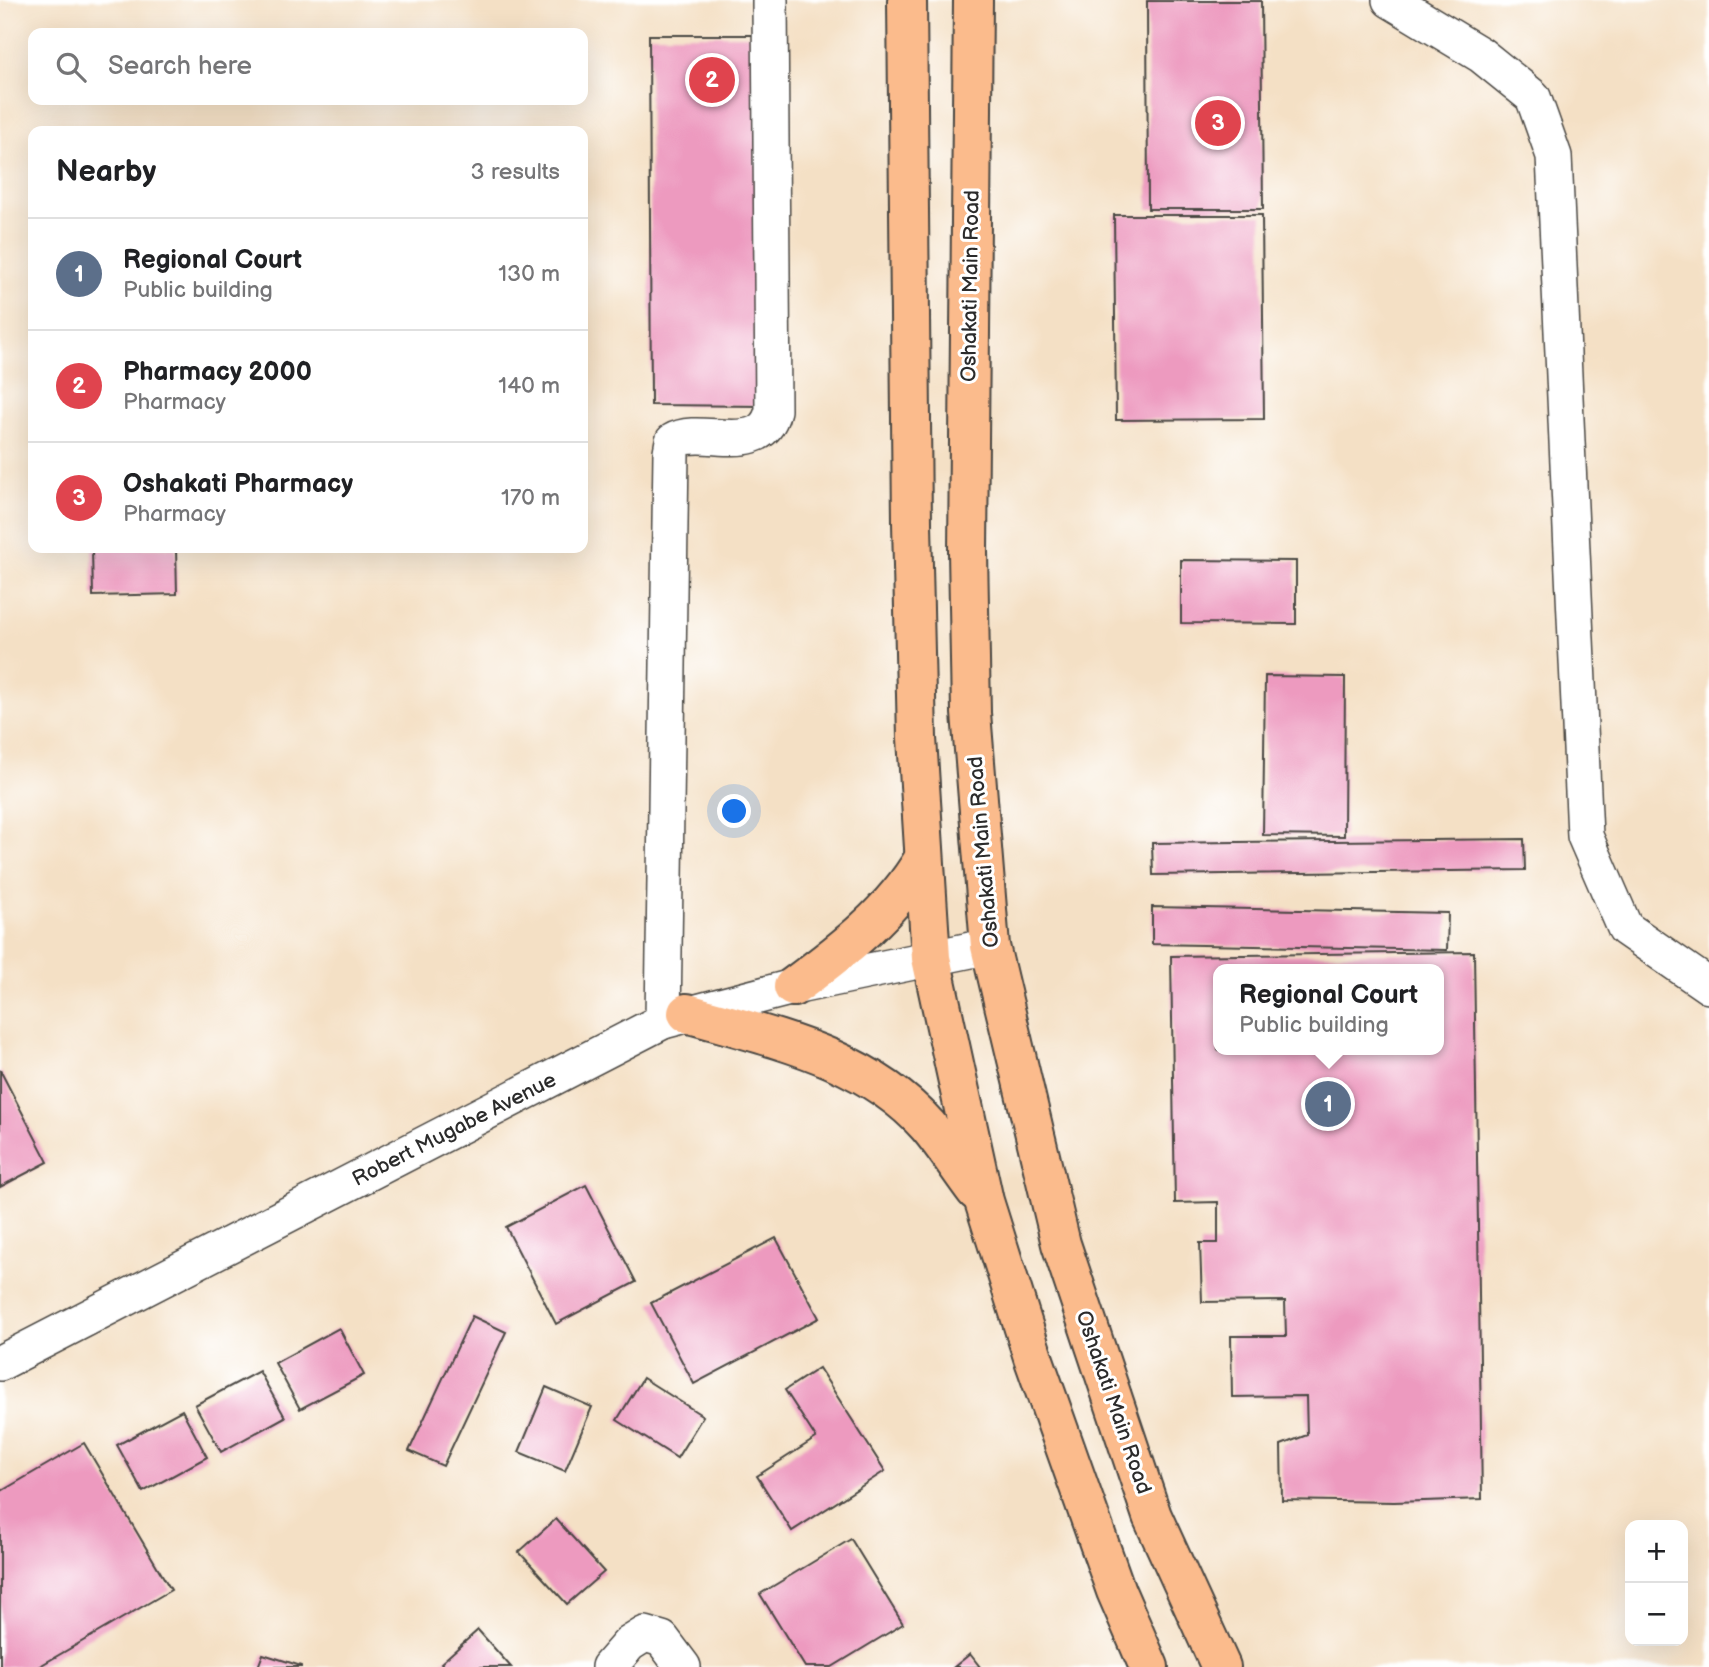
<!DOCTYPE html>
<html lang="en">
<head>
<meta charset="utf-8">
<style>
  :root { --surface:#fff; --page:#f6f6f6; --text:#202124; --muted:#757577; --line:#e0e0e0; --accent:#d93025 }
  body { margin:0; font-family:"Balsamiq Sans",sans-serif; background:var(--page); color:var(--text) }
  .controls { position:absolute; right:21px; bottom:21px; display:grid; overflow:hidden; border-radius:14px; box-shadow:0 7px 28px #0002 }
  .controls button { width:63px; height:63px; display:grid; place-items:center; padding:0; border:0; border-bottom:2px solid var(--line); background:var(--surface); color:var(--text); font:35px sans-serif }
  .you { position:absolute; left:735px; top:812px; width:24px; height:24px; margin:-18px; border:5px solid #fff; border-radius:50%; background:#1a73e8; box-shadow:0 0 0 10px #1a73e833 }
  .badge { display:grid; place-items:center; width:46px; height:46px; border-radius:50%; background:var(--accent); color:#fff; font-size:23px; font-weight:700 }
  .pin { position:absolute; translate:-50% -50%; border:4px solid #fff; box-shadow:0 2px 7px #0006 }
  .popup { position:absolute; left:1213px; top:964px; width:231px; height:91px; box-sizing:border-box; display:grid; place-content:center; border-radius:14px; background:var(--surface); filter:drop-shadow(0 2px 5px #0005); font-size:23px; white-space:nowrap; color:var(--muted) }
  .popup b { font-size:26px; color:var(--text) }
  .popup::after { content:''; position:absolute; left:50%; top:100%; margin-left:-14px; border:14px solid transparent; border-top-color:var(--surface) }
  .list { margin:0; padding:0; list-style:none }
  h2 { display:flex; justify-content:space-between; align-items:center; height:91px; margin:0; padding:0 28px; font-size:30px }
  h2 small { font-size:23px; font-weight:400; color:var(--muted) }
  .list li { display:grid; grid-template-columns:46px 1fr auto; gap:21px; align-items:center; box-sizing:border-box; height:112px; padding:0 28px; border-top:2px solid var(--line) }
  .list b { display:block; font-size:26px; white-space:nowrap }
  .list p { margin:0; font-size:23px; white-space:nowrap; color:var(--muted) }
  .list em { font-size:23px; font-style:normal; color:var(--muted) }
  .icon { flex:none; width:38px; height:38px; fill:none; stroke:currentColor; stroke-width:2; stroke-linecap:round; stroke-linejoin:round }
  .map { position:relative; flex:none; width:1709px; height:1667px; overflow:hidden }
  .search { position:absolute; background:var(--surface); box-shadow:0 7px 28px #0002; left:28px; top:28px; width:560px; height:77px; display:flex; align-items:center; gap:18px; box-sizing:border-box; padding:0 24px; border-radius:14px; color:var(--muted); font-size:26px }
  .panel { position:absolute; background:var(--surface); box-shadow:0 7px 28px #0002; left:28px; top:126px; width:560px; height:427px; border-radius:14px }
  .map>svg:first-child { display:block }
  .building { fill:#ed9abf; fill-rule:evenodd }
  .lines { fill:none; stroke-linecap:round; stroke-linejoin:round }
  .minor-casing { stroke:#494642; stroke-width:38 }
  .major-casing { stroke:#494642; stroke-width:42 }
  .minor { stroke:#fff; stroke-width:35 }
  .major { stroke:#fbbb8c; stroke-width:38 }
  .labels { text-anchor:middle; stroke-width:6; stroke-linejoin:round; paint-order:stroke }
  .street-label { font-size:21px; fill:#2b2b2b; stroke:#fff }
</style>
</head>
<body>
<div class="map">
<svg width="1709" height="1667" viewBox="0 0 1709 1667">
  <rect width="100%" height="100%" fill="#fff"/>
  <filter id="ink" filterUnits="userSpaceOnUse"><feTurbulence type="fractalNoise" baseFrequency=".0143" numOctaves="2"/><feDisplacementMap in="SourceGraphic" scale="14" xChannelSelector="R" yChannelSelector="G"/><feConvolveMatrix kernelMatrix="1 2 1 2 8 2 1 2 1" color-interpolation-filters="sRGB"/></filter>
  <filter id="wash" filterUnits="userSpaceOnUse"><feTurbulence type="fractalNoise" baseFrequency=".00686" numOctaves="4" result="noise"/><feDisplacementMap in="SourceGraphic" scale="28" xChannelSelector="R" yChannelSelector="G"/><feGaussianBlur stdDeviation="1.57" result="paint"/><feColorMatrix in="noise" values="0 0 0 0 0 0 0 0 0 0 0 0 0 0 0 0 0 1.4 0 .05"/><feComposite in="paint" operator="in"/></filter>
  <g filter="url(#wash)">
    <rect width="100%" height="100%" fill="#f4e0c5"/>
    <g id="blocks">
      <!-- building -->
      <g class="building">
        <path d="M1147 1H1261L1263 209H1148Z"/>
        <path d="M649 35H764L766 406 651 405Z"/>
        <path d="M1114 215H1262L1264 419 1116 420Z"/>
        <path d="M92 548H176L177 594 93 596Z"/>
        <path d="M1181 560 1296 561V624L1181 623Z"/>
        <path d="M1265 676 1345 677 1344 836 1263 835Z"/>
        <path d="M1524 839 1525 870 1153 875 1152 843Z"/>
        <path d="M1152 907 1448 913 1447 950 1152 944Z"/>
        <path d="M1474 952 1482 1499 1394 1502 1282 1500 1281 1445 1307 1435 1306 1396 1232 1397 1231 1336H1286L1285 1301 1202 1302 1200 1243H1218V1202L1175 1203 1171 956ZM1218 969H1438V1050H1218Z"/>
        <path d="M0 1070 48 1162 0 1187Z"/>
        <path d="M586 1185 636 1282 556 1324 506 1227Z"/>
        <path d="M776 1238 819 1318 694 1384 651 1303Z"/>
        <path d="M472 1316 506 1332 443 1466 409 1451Z"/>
        <path d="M339 1328 364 1375 300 1409 275 1363Z"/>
        <path d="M819 1368 885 1471 792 1531 757 1476 816 1438 785 1390Z"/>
        <path d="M259 1371 285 1417 221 1452 195 1405Z"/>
        <path d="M643 1378 703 1416 677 1458 617 1420Z"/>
        <path d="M546 1387 592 1407 565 1471 519 1452Z"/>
        <path d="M182 1410 207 1457 143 1492 117 1445Z"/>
        <path d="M84 1443 171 1590 38 1667H0V1492Z"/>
        <path d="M556 1519 604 1572 567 1604 519 1552Z"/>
        <path d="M851 1539 903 1624 832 1667H805L760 1594Z"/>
        <path d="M478 1630 511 1667H445L441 1663Z"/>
        <path d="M263 1654 301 1666V1667H258Z"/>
        <path d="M970 1654 980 1667H954Z"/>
      </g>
    </g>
  </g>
  <g filter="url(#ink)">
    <use href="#blocks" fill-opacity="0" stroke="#494642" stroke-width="2"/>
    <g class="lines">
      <defs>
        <g id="minor">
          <path d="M1390 0 1481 55 1533 97 1554 156 1585 836 1625 928 1709 986"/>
          <path d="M663 1021 671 452 673 441C701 424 762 459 773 410L770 0"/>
          <path d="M0 1363 663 1021 793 987 990 946"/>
          <path d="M609 1667 629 1644 645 1634 662 1639 683 1667"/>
        </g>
        <g id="major">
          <path d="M907 0 912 523 917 738 931 958 984 1201 1033 1357 1116 1591 1149 1667"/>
          <path d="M973 0 968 552 971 713 990 946 1061 1244 1152 1516 1221 1667"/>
          <path d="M793 987C843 950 892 913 924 858"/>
          <path d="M687 1013C772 1038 866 1056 928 1126 945 1146 960 1170 976 1191"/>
        </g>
      </defs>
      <!-- minor casing -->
      <use href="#minor" class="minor-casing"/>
      <!-- major casing -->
      <use href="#major" class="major-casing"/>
      <!-- minor -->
      <use href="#minor" class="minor"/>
      <!-- major -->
      <use href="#major" class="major"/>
    </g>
  </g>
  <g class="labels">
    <!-- street labels -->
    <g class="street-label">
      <text transform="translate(970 286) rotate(-89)" y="7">Oshakati Main Road</text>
      <text transform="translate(983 852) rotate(-95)" y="7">Oshakati Main Road</text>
      <text transform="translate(454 1129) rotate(-27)" y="7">Robert Mugabe Avenue</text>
      <text transform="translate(1114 1402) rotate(71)" y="7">Oshakati Main Road</text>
    </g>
  </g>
</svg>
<div class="controls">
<button>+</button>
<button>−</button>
</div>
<div class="you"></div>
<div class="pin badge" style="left:1328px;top:1104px;background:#5c6f8a">1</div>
<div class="popup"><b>Regional Court</b>Public building</div>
<div class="pin badge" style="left:712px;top:80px;background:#e0444e">2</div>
<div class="pin badge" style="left:1218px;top:123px;background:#e0444e">3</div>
<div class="search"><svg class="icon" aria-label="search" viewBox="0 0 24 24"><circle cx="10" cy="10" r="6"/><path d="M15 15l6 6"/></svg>Search here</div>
<section class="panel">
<h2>Nearby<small>3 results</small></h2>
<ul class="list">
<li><span class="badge" style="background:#5c6f8a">1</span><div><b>Regional Court</b><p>Public building</p></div><em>130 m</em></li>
<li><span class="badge" style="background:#e0444e">2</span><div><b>Pharmacy 2000</b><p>Pharmacy</p></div><em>140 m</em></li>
<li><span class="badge" style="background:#e0444e">3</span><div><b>Oshakati Pharmacy</b><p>Pharmacy</p></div><em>170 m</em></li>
</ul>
</section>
</div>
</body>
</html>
